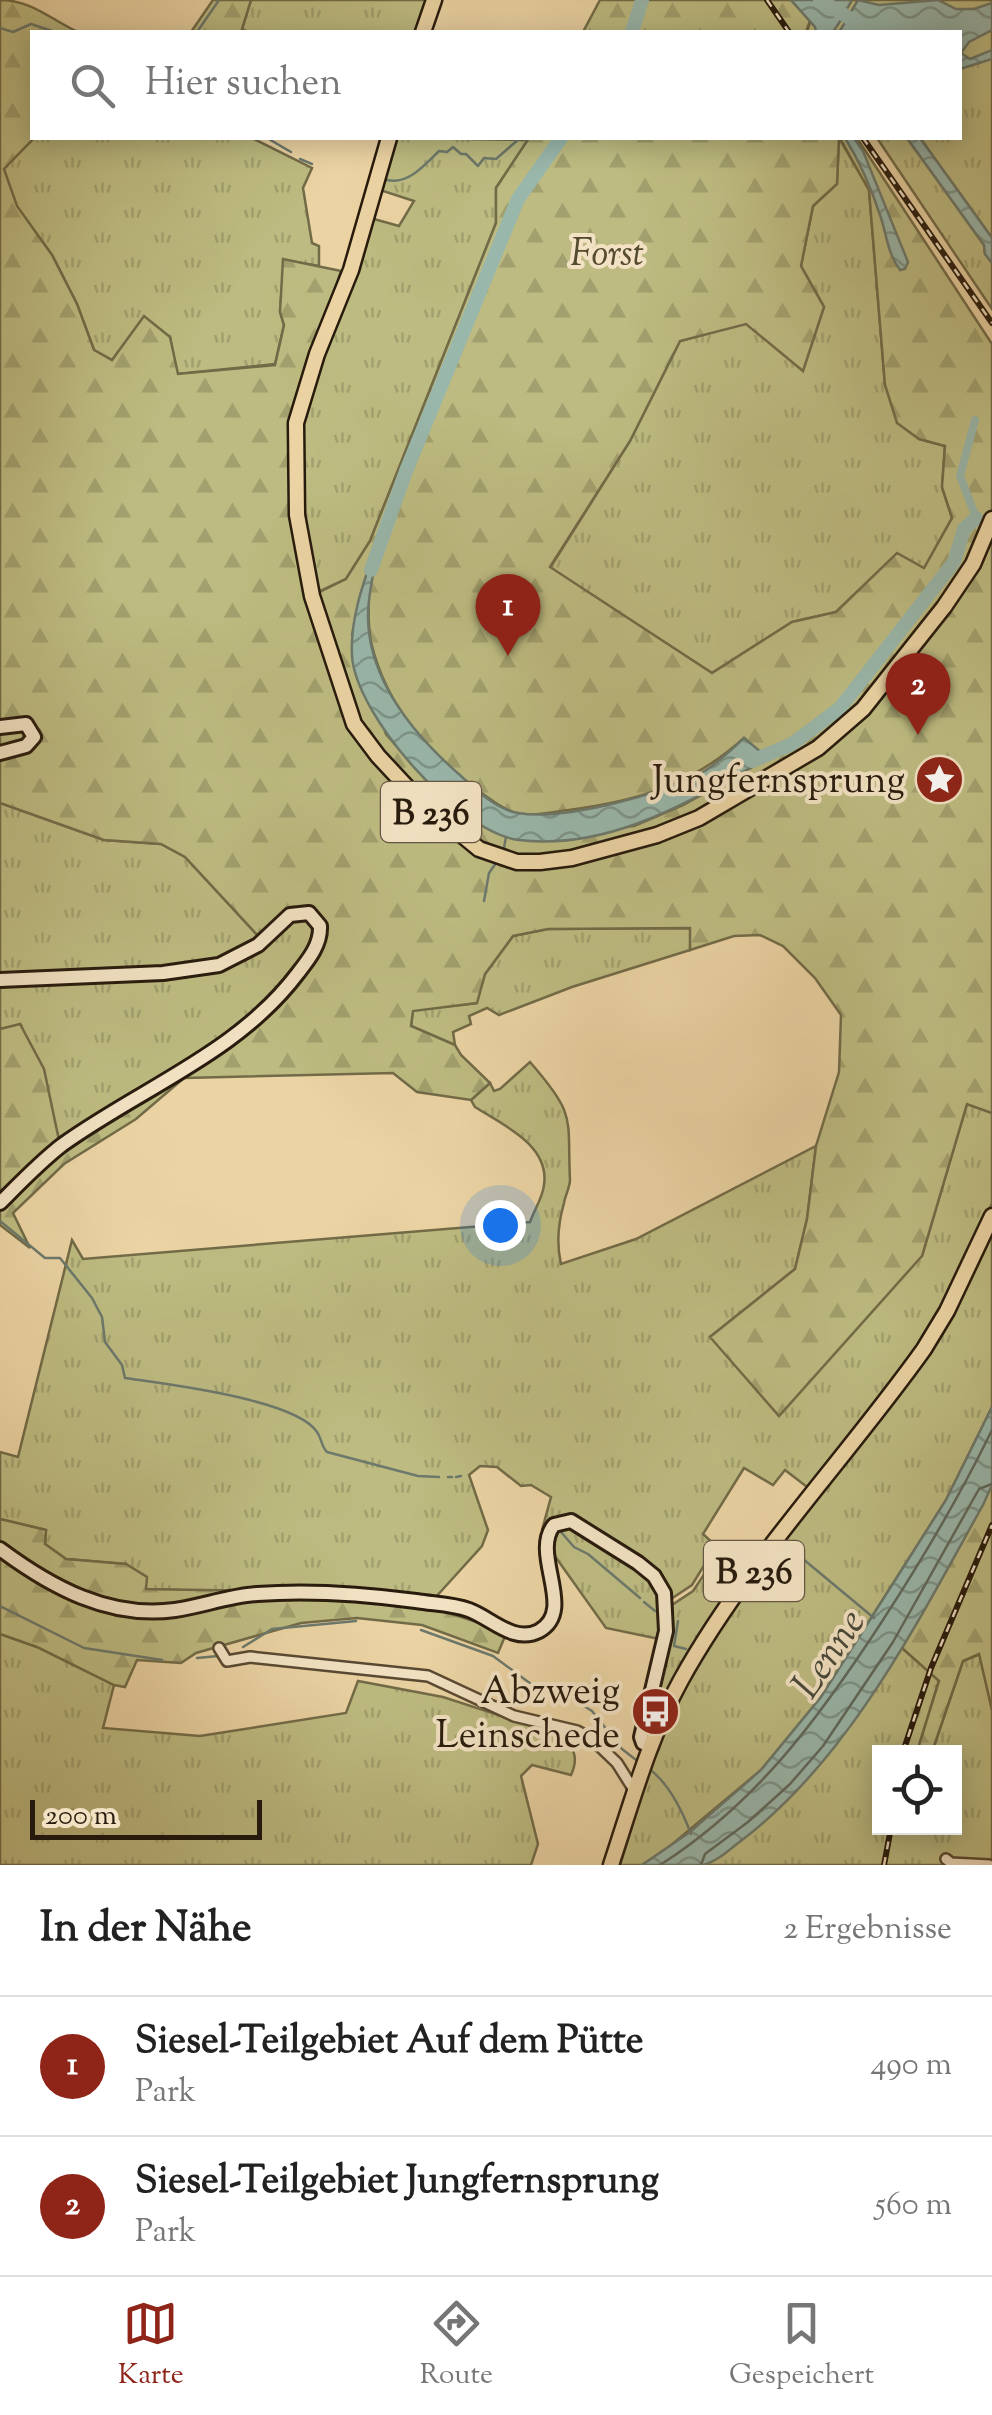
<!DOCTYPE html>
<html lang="de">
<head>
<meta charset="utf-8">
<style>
  :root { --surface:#fff; --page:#f6f6f6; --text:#222; --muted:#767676; --line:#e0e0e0; --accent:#8f2418 }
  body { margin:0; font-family:"Sorts Mill Goudy",serif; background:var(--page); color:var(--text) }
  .controls { position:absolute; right:30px; bottom:30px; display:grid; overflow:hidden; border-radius:0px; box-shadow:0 5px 25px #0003 }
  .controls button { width:90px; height:90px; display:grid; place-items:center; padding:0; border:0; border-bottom:2px solid var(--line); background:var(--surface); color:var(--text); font:50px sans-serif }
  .scale { position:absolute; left:30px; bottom:25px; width:232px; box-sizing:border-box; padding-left:10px; border:5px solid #281b0d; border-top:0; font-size:28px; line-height:35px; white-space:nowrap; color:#281b0d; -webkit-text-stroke:8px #f2e2c3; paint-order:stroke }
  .you { position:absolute; left:500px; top:1225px; width:35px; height:35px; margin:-25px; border:8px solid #fff; border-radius:50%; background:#1a73e8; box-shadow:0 0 0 15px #1a73e833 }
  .badge { display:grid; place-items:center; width:65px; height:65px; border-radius:50%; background:var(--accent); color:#fff; font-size:32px; font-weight:700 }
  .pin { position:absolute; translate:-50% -82px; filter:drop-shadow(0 2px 5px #0008) }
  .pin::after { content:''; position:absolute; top:52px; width:35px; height:30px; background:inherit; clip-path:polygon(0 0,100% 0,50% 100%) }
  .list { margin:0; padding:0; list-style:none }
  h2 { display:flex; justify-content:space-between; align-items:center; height:130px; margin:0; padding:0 40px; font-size:42px }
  h2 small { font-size:32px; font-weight:400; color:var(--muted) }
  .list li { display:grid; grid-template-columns:65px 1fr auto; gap:30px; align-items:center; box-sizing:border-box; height:140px; padding:0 40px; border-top:2px solid var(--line) }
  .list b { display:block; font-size:38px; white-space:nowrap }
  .list p { margin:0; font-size:32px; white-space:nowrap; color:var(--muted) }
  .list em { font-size:32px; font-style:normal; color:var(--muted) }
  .icon { flex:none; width:55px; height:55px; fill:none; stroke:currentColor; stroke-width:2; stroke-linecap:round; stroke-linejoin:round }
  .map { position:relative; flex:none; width:992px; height:1865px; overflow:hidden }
  .search { position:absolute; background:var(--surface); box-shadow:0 5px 25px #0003; left:30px; right:30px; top:30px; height:110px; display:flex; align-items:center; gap:25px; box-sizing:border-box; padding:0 35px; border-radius:0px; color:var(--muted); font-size:38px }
  .sheet { height:410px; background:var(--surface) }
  nav { display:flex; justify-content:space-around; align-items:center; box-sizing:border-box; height:140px; border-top:2px solid var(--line); background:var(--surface); font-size:28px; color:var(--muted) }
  nav a { display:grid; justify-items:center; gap:5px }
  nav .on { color:var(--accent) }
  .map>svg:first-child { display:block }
  .grass { fill:url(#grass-tufts); stroke:#726b47; stroke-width:2.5 }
  .forest { fill:url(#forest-firs); stroke:#726b47; stroke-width:2.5; fill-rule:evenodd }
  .water { fill:url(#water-waves); stroke:#6c796c; stroke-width:2.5 }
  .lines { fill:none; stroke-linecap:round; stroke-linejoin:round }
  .shore { stroke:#60695c; stroke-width:2.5 }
  .stream { stroke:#6c796c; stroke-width:2.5 }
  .canal { stroke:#99b7ab; stroke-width:8 }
  .river { stroke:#99b7ab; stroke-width:14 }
  .street-casing { stroke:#594932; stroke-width:14 }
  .secondary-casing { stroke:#281b0d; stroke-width:18 }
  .primary-casing { stroke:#281b0d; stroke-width:19 }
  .street { stroke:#f2e2c3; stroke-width:9 }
  .secondary { stroke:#f2e2c3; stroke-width:12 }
  .primary { stroke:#ebd3a3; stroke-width:14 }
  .rail-casing { stroke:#281b0d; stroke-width:6 }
  .rail { stroke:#f2e2c3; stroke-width:2.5; stroke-dasharray:8; stroke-linecap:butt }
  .labels { text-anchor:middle; stroke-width:8; stroke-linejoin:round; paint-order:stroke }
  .shield { fill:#f2e2c3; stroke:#655744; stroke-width:2.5 }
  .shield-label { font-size:35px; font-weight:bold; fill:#281b0d }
  .park-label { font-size:38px; font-style:italic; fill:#554b30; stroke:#f2e2c3 }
  .poi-label { font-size:38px; fill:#281b0d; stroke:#f2e2c3; text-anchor:end }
  .water-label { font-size:40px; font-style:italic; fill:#4a4a3c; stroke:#f2e2c3 }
</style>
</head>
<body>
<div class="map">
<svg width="992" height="1865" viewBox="0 0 992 1865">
  <defs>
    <pattern id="grass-tufts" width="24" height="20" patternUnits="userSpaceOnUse" patternTransform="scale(2.5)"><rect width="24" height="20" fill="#bdbb81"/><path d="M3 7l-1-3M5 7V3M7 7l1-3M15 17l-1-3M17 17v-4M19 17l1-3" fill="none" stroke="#a2a06e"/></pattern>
    <pattern id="forest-firs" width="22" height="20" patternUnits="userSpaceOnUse" patternTransform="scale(2.5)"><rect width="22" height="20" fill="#bdbb81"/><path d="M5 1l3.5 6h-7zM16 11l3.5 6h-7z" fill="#a2a06e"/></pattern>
    <pattern id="water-waves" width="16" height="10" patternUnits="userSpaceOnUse" patternTransform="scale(2.5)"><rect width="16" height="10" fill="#99b7ab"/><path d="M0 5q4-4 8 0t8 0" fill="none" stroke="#7d948a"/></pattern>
  </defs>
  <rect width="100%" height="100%" fill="#ebd3a3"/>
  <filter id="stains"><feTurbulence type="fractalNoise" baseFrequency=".002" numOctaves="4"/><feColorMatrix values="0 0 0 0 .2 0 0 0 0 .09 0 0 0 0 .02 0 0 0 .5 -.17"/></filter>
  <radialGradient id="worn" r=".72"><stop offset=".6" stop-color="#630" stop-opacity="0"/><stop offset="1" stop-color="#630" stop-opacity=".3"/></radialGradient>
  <!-- grass -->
  <g class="grass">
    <path d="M251 0H430L419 32H248L242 29Z"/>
    <path d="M791 0H992V238L920 138H960V32H807L810 22Z"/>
    <path d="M34 138H252L312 168 303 188 312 243 319 246V266L284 260 280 311 284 325 275 364 177 374 170 337 112 360 94 350 77 304 52 255 16 206 3 169Z"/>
    <path d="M396 138 528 140 496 188V223L370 541 346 579 314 594 304 539 300 424 310 384 374 219 399 226 414 201 380 190Z"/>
    <path d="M839 138 869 190 885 385 919 439 945 446 942 487 952 518 924 569 897 554 836 612 792 622 712 673 550 568 630 441 680 341 746 323 803 370 824 307 801 266 813 206 837 184Z"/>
    <path d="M877 138H907L984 245 985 254 992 263V309Z"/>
    <path d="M0 803 104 840 161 844 185 857 260 938 242 951 200 966 0 974Z"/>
    <path d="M307 919C327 940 284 986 267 1003 253 1017 233 1028 217 1039 166 1076 112 1108 60 1141L21 1025 0 1029V984L208 974 249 957 290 921Z"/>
    <path d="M691 928 690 950 572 987 499 1015 487 1008 469 1016 471 1024 453 1032 455 1045 411 1026 413 1010 476 1003 485 974 513 936 548 929Z"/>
    <path d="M530 1062C577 1116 567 1116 570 1180 570 1187 565 1196 564 1203 558 1224 556 1243 561 1264L636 1239 816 1146 807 1219 795 1269 710 1337 922 1256 967 1104 992 1113V1203L970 1256 921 1346 811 1490 785 1470 773 1485 744 1468 703 1534 716 1546 692 1585 671 1599 656 1569 630 1550 595 1528 567 1518 548 1521 542 1530 551 1497 531 1485 521 1486 497 1467 480 1466 469 1475 488 1530 482 1546 434 1599 146 1589 126 1564 66 1559 45 1544 46 1530 0 1519V1452L18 1457 72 1240 83 1259 530 1222C534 1210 543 1197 544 1185 550 1145 503 1125 475 1107L471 1100 490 1083 494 1091 500 1089Z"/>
    <path d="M992 1226V1407L946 1500 821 1697 761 1770 670 1846 642 1865H620L653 1755 685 1683 744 1590 927 1352Z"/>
    <path d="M567 1526C596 1535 650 1568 660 1599 664 1610 660 1626 659 1639L606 1628 552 1552 551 1531Z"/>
    <path d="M715 1558 743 1579 653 1726 649 1725 670 1637 672 1605 693 1591Z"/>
    <path d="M0 1634 37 1647 114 1685 103 1728 200 1736 346 1713 358 1681 443 1697 563 1736C574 1749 579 1758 571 1775L532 1765 521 1776 538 1844 531 1865H0Z"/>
    <path d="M902 1648 939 1680 917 1752H880V1828H954V1752H932L963 1661 980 1654 992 1710V1865H705C796 1808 843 1735 902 1648Z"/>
  </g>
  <!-- forest -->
  <g class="forest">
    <path d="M0 0C31 0 50 19 78 32H32L34 138 4 169 17 206 52 255 77 304 94 350 112 360 144 316 170 337 178 374 275 365 284 325 280 312 283 259 341 271 293 421 309 597 346 579 370 541 496 223V188L529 138H839L837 184 813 206 801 266 824 307 803 371 746 324 680 341 630 441 550 567 712 673 792 622 836 612 897 553 924 568 952 518 942 487 945 446 919 439 897 423 885 385 869 190 840 138H857L992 344V1113L967 1104 922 1256 779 1416 710 1337 795 1269 807 1219 816 1146 839 1072 841 1015 815 978 783 946 760 935 734 936 690 950V928L548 929 513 936 485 974 477 1003 413 1011 411 1026 455 1045 461 1055 490 1083 471 1100 417 1092 393 1073 184 1078 136 1119 64 1164 13 1213 30 1248 0 1225V1209L63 1151 184 1077 274 1008 324 922C302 891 279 920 260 938L185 857 161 844 104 840 0 803ZM369 565C370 591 366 617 371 642 386 706 430 757 483 794 493 801 504 810 516 813 533 817 553 812 569 810 638 801 692 785 744 738L767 759 683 805 634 826 506 837 453 803 428 782 386 734 352 635Z"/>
    <path d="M213 0H251L242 29 248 32H191Z"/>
    <path d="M600 0H791L810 21 806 32H583Z"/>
    <path d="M20 1024 44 1069 60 1145 0 1197V1029Z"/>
    <path d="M992 1485V1710L979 1654 963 1661 932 1752H917L939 1681 902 1648Z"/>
    <path d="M0 1519 46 1530 45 1544 66 1559 126 1564 147 1577 146 1589C265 1592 396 1584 506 1634L498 1653 422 1625 357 1618 301 1623 196 1653 181 1663 137 1660 125 1687 114 1685 37 1647 0 1634Z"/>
  </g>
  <!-- water -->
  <g class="water">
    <path d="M791 0H852L844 14 841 13 843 17 833 32H816L815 27Z"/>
    <path d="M858 0 879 5 938 0 956 9H974L992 3V30L969 42 961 53 970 59 992 50V59L960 69V32H839L846 21 854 24 856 19 849 15Z"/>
    <path d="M845 138H854L863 151 908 262 905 269 900 270C888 254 887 237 881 218 872 190 860 162 845 138Z"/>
    <path d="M907 138H920L992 238V263L985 254 984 245Z"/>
    <path d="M374 553 377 555C373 575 368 595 368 616 368 681 415 736 461 776 476 790 497 810 518 813 563 821 664 794 703 772 718 763 731 750 744 738L768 758C691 800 611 851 519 840 459 833 356 716 352 656 350 621 362 586 374 553Z"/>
    <path d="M992 1407V1485L983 1505C918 1621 850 1758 742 1840 731 1848 717 1862 703 1865 685 1865 661 1865 642 1865L690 1832 761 1770 821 1697 946 1500Z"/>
  </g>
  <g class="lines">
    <!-- shore -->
    <g class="shore">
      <path d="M660 1865C757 1803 819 1718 881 1623 922 1560 959 1498 992 1430"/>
      <path d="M701 1865 705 1854 748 1822 790 1784 823 1746 893 1642 979 1489 992 1484"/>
    </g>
    <!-- stream -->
    <g class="stream">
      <path d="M0 28 13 32 31 24 55 32"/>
      <path d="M197 32 219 0"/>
      <path d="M267 138 291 152"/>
      <path d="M300 159 312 164"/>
      <path d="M387 180C408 185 425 165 439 151L447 152 453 147 461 154H466L478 166 484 158 496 159 520 138"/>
      <path d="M504 848 506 837"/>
      <path d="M484 901 489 873 496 863"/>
      <path d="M0 1221 45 1258H60L92 1298 102 1317 105 1342 122 1365 125 1378C165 1384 295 1399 317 1432 322 1439 321 1446 327 1452L418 1476 439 1477"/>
      <path d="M448 1477H452"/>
      <path d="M456 1477 461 1476"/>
      <path d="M561 1532 574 1547 588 1554 640 1598"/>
      <path d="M791 1549 874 1618"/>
      <path d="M644 1602 655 1611"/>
      <path d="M0 1606 84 1648 162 1660"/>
      <path d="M678 1621 674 1646 686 1649"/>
      <path d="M421 1630 493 1656 531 1684 554 1688 592 1711 622 1749 640 1763"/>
      <path d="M243 1647 272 1629 356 1621"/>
      <path d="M197 1658 218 1656"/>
      <path d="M647 1767C668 1782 682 1810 691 1834"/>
    </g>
    <!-- canal -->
    <path class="canal" d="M975 420 960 476 977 520"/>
    <!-- river -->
    <g class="river">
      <path d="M820 0 872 32"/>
      <path d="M632 32 642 0"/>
      <path d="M371 570 406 471 518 199 561 138"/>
      <path d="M752 761 792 744 840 708 954 562 964 529 976 518"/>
    </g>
    <defs>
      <g id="street">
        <path d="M219 1648 227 1661 250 1657 428 1676 514 1716 577 1731 592 1739 617 1763 634 1790"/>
        <path d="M946 1859 951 1863 989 1865"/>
      </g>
      <g id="secondary">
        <path d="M0 727 26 724 34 737 26 746 0 753"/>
        <path d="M0 980 163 973 219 965 258 945 290 915 309 913 320 926C321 944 309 959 298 973 238 1053 141 1088 62 1145 40 1162 20 1183 0 1203"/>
        <path d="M0 1549C51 1587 109 1619 175 1610 202 1606 229 1596 257 1594 310 1590 364 1594 416 1601 434 1604 452 1604 469 1610 491 1618 514 1644 539 1631 577 1610 530 1554 554 1525L571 1521 638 1563 654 1576 664 1593 666 1631 641 1737 643 1743 651 1747"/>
      </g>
      <g id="primary">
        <path d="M423 32 434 0"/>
        <path d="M389 138 351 270 317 354 296 423 297 515 312 596 354 724 378 756 418 799 479 849 517 862H540L572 858 657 835 699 818 818 748 863 709 944 607 973 564 992 519"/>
        <path d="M611 1865C632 1802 649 1738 681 1680 747 1561 845 1460 924 1349L947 1311 992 1216"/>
      </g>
    </defs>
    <!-- street casing -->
    <use href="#street" class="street-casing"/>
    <!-- secondary casing -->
    <use href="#secondary" class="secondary-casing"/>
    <!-- primary casing -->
    <use href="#primary" class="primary-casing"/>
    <!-- street -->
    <use href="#street" class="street"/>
    <!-- secondary -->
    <use href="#secondary" class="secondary"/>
    <!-- primary -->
    <use href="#primary" class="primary"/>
    <defs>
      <g id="rail">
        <path d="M767 0 789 32"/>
        <path d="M863 138 992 323"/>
        <path d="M903 1752 931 1668 992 1525"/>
        <path d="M884 1865 891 1828"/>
      </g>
    </defs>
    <!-- rail casing -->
    <use href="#rail" class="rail-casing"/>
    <!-- rail -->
    <use href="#rail" class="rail"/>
  </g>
  <!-- icons -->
  <defs>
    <symbol id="sight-disc" viewBox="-11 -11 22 22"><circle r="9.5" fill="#8f2418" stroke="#f2e2c3"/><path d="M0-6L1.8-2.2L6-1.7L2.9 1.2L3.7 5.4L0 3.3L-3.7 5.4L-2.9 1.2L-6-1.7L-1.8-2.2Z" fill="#fff"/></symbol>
    <symbol id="bus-disc" viewBox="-11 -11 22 22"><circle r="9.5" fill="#8f2418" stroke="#f2e2c3"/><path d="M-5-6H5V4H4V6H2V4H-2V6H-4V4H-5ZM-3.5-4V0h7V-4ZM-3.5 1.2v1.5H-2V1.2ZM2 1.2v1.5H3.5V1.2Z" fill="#fff"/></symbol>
  </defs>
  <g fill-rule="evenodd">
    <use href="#sight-disc" x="912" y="752" width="55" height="55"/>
    <use href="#bus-disc" x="628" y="1684" width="55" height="55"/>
  </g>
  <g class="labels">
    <!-- shield labels -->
    <g class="shield">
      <rect x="381" y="782" width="100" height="60" rx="8"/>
      <rect x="704" y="1541" width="100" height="60" rx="8"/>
    </g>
    <g class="shield-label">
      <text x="431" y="824">B 236</text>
      <text x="754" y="1583">B 236</text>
    </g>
    <!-- park labels -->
    <g class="park-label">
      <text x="607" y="265">Forst</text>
    </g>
    <!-- poi labels -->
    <g class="poi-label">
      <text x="905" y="792">Jungfernsprung</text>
      <text x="620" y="1703">Abzweig<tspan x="620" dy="44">Leinschede</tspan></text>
    </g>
    <!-- water labels -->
    <g class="water-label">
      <text transform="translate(827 1653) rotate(-56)" y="14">Lenne</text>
    </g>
  </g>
  <rect width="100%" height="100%" filter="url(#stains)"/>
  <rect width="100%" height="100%" fill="url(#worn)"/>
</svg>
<div class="controls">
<button><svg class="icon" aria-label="locate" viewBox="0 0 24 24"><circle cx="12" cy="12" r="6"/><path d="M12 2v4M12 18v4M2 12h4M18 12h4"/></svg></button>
</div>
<div class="scale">200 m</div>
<div class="you"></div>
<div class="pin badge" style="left:508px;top:656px">1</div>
<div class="pin badge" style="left:918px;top:735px">2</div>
<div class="search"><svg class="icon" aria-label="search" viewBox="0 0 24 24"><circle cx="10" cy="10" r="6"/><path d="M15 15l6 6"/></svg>Hier suchen</div>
</div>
<section class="sheet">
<h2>In der Nähe<small>2 Ergebnisse</small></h2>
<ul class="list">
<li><span class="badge">1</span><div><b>Siesel-Teilgebiet Auf dem Pütte</b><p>Park</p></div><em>490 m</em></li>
<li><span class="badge">2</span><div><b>Siesel-Teilgebiet Jungfernsprung</b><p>Park</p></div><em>560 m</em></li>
</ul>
</section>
<nav>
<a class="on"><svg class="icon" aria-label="map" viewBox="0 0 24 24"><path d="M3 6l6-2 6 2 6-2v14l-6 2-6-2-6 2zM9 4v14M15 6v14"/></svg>Karte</a>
<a><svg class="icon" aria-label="directions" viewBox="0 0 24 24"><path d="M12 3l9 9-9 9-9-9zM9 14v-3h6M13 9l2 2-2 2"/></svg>Route</a>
<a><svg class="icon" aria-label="saved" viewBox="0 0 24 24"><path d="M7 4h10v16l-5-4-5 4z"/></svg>Gespeichert</a>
</nav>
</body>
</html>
